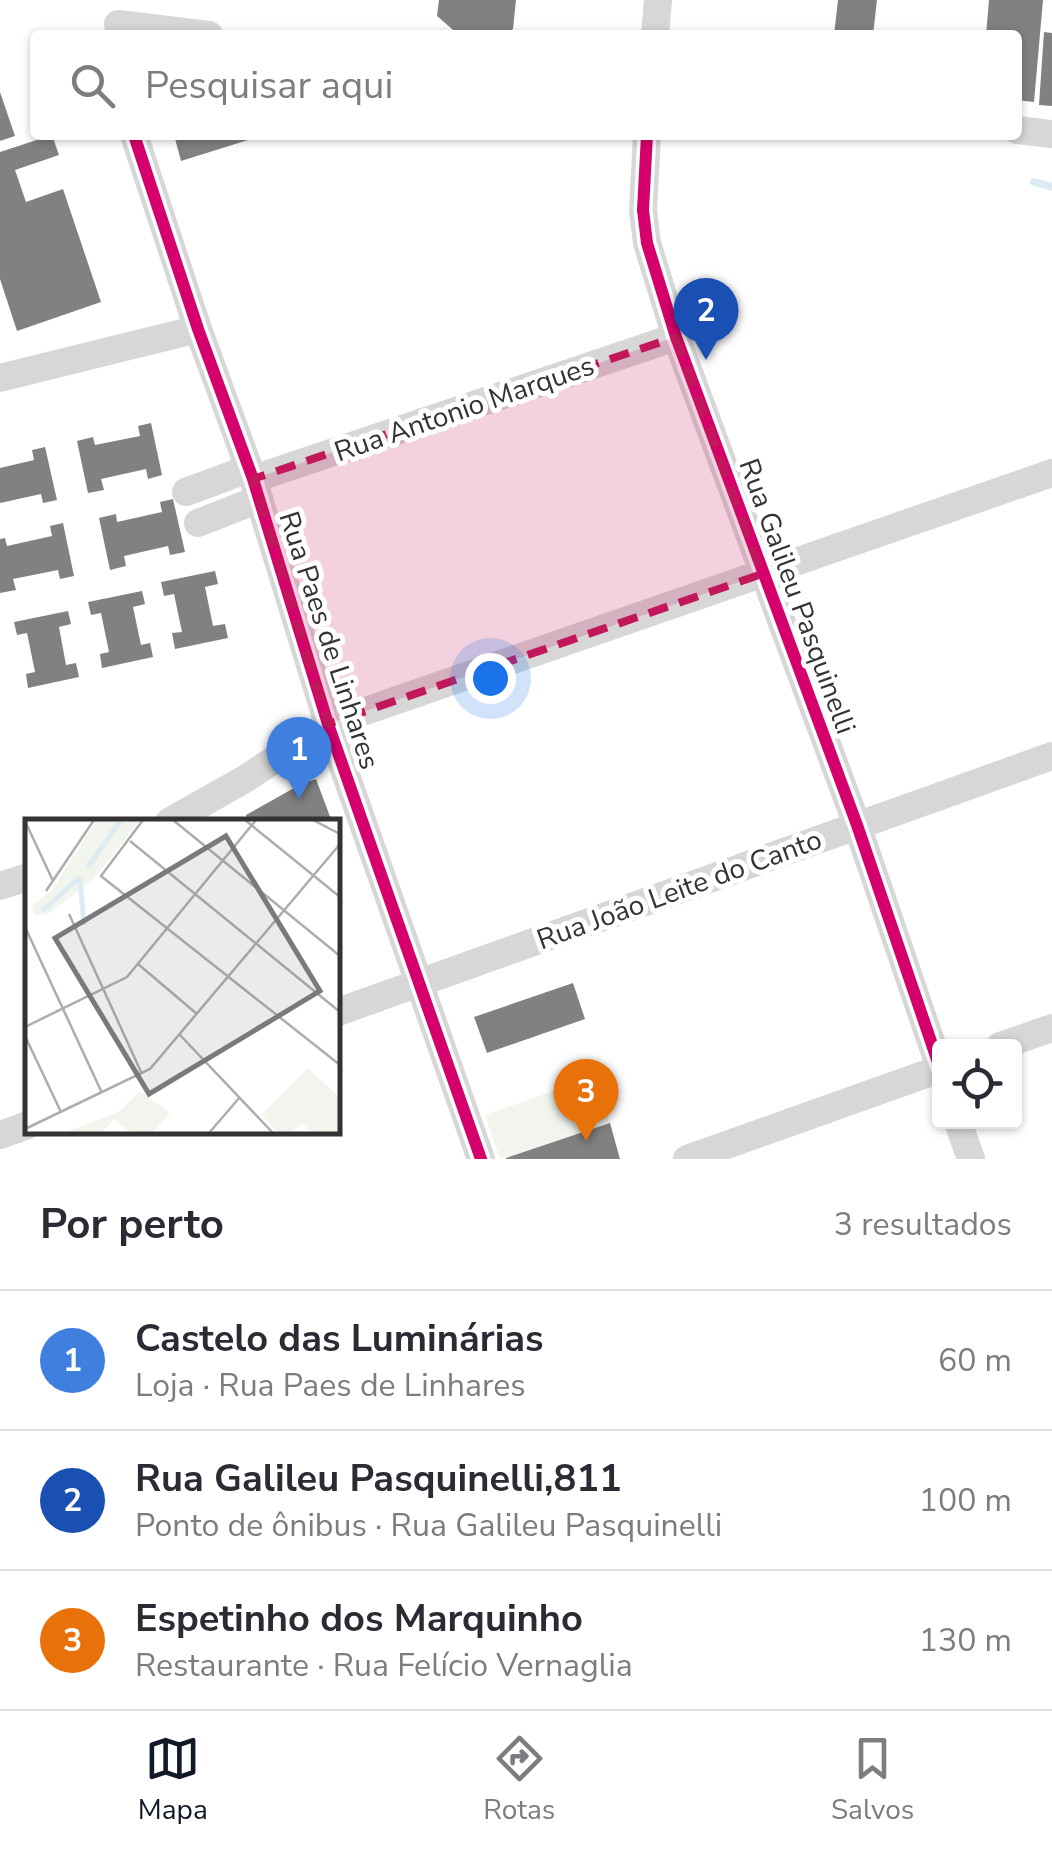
<!DOCTYPE html>
<html lang="pt">
<head>
<meta charset="utf-8">
<style>
  :root { --surface:#fff; --page:#f2f2f3; --text:#2b2b33; --muted:#7c7c81; --line:#e1e1e2; --accent:#111827 }
  body { margin:0; font-family:"Nunito Sans",sans-serif; background:var(--page); color:var(--text) }
  .controls { position:absolute; right:30px; bottom:30px; display:grid; overflow:hidden; border-radius:10px; box-shadow:0 2px 8px #0004 }
  .controls button { width:90px; height:90px; display:grid; place-items:center; padding:0; border:0; border-bottom:2px solid var(--line); background:var(--surface); color:var(--text); font:50px sans-serif }
  .you { position:absolute; left:490px; top:678px; width:35px; height:35px; margin:-25px; border:8px solid #fff; border-radius:50%; background:#1a73e8; box-shadow:0 0 0 15px #1a73e833 }
  .badge { display:grid; place-items:center; width:65px; height:65px; border-radius:50%; background:var(--accent); color:#fff; font-size:32px; font-weight:700 }
  .pin { position:absolute; translate:-50% -82px; filter:drop-shadow(0 2px 5px #0008) }
  .pin::after { content:''; position:absolute; top:52px; width:35px; height:30px; background:inherit; clip-path:polygon(0 0,100% 0,50% 100%) }
  .list { margin:0; padding:0; list-style:none }
  h2 { display:flex; justify-content:space-between; align-items:center; height:130px; margin:0; padding:0 40px; font-size:42px }
  h2 small { font-size:32px; font-weight:400; color:var(--muted) }
  .list li { display:grid; grid-template-columns:65px 1fr auto; gap:30px; align-items:center; box-sizing:border-box; height:140px; padding:0 40px; border-top:2px solid var(--line) }
  .list b { display:block; font-size:38px; white-space:nowrap }
  .list p { margin:0; font-size:32px; white-space:nowrap; color:var(--muted) }
  .list em { font-size:32px; font-style:normal; color:var(--muted) }
  .icon { flex:none; width:55px; height:55px; fill:none; stroke:currentColor; stroke-width:2; stroke-linecap:round; stroke-linejoin:round }
  .map { position:relative; flex:none; width:1052px; height:1159px; overflow:hidden }
  .search { position:absolute; background:var(--surface); box-shadow:0 2px 8px #0004; left:30px; right:30px; top:30px; height:110px; display:flex; align-items:center; gap:25px; box-sizing:border-box; padding:0 35px; border-radius:10px; color:var(--muted); font-size:38px }
  .sheet { height:550px; background:var(--surface) }
  nav { display:flex; justify-content:space-around; align-items:center; box-sizing:border-box; height:140px; border-top:2px solid var(--line); background:var(--surface); font-size:28px; color:var(--muted) }
  nav a { display:grid; justify-items:center; gap:5px }
  nav .on { color:var(--accent) }
  .map>svg:first-child { display:block }
  .green { fill:#f1f5ed }
  .lines { fill:none; stroke-linecap:round; stroke-linejoin:round }
  .stream { stroke:#ddebf3; stroke-width:8 }
  .building { fill:#818181 }
  .minor { stroke:#d7d7d7; stroke-width:28 }
  .cycleway-casing { stroke:#fff; stroke-width:19 }
  .cycleway { stroke:#d6006c; stroke-width:12 }
  .marked { fill:#c2185b; fill-opacity:0.2; stroke:#c2185b; stroke-width:8; stroke-dasharray:20 12; stroke-linejoin:round }
  .labels { text-anchor:middle; stroke-width:10; stroke-linejoin:round; paint-order:stroke }
  .street-label { font-size:28px; fill:#333; stroke:#fff }
  .inset-river { fill:none; stroke:#ddebf3; stroke-width:5 }
  .inset-road { fill:none; stroke:#adadad; stroke-width:2.5 }
  .view { fill:#7a7a7a; fill-opacity:0.15; stroke:#7a7a7a; stroke-width:5 }
  .inset-edge { fill:none; stroke:#333; stroke-width:5 }
</style>
</head>
<body>
<div class="map">
<svg width="1052" height="1159" viewBox="0 0 1052 1159">
  <rect width="100%" height="100%" fill="#fff"/>
  <!-- green -->
  <path class="green" d="M594 1077 610 1123 500 1159 485 1115Z"/>
  <g class="lines">
    <!-- stream -->
    <path class="stream" d="M1034 182 1052 187"/>
  </g>
  <!-- building -->
  <g class="building">
    <path d="M439 0H516L513 29 500 35H459L437 16Z"/>
    <path d="M838 0H877L873 35H834Z"/>
    <path d="M989 0H1043L1034 102 1017 100V35H986Z"/>
    <path d="M1044 32 1052 33V106L1039 105Z"/>
    <path d="M0 92 15 136 0 141Z"/>
    <path d="M52 135 59 155 15 170 26 202 63 189 101 302 17 331 0 279V152Z"/>
    <path d="M174 135H261V136L181 161Z"/>
    <path d="M151 423 162 475 148 479 146 469 101 479 104 490 88 493 77 441 93 437 95 445 140 436 138 426Z"/>
    <path d="M45 447 57 500 43 503 41 494 0 503V468L34 460 32 450Z"/>
    <path d="M173 499 185 552 170 555 168 546 124 556 126 566 110 570 99 518 116 514 117 522 162 512 160 502Z"/>
    <path d="M63 523 74 576 60 579 58 570 13 579 16 590 0 593V539L5 538 7 546 52 536 50 526Z"/>
    <path d="M215 571 218 584 205 587 213 626 225 624 228 638 175 649 172 633 182 632 174 594 164 596 161 582Z"/>
    <path d="M142 591 145 604 133 607 141 645 150 643 153 657 102 668 100 654 109 652 101 613 91 615 88 602Z"/>
    <path d="M68 611 71 624 59 627 66 665 76 663 79 677 28 688 26 674 35 672 27 633 17 635 14 622Z"/>
    <path d="M316 779 332 822H248L246 815 303 783Z"/>
    <path d="M573 983 585 1019 487 1053 474 1017Z"/>
    <path d="M610 1123 620 1159H506V1158Z"/>
  </g>
  <g class="lines">
    <!-- minor -->
    <g class="minor">
      <path d="M118 24 209 35"/>
      <path d="M655 35 658 0"/>
      <path d="M1017 130 1052 134"/>
      <path d="M134 135 198 329 253 479 328 724 481 1159"/>
      <path d="M647 135 643 210 647 243 676 337 857 825 940 1068"/>
      <path d="M0 378 198 329"/>
      <path d="M253 479 676 337"/>
      <path d="M186 492 248 469"/>
      <path d="M198 523 259 499"/>
      <path d="M169 822 245 779 328 724 1052 473"/>
      <path d="M0 886 28 877"/>
      <path d="M338 1012 1052 756"/>
      <path d="M1000 1046 1052 1028"/>
      <path d="M958 1122 971 1159"/>
      <path d="M0 1135 28 1125"/>
      <path d="M687 1159 940 1069"/>
    </g>
    <defs>
      <g id="cycleway">
        <path d="M134 135 198 329 253 479 328 724 481 1159"/>
        <path d="M647 135 643 210 647 243 676 337 857 825 940 1068"/>
      </g>
    </defs>
    <!-- cycleway casing -->
    <use href="#cycleway" class="cycleway-casing"/>
    <!-- cycleway -->
    <use href="#cycleway" class="cycleway"/>
  </g>
  <!-- marked area -->
  <path class="marked" d="M676 337 762 574 328 724 253 479Z"/>
  <g class="labels">
    <!-- street labels -->
    <g class="street-label">
      <text transform="translate(464 408) rotate(-19)" y="10">Rua Antonio Marques</text>
      <text transform="translate(798 596) rotate(70)" y="10">Rua Galileu Pasquinelli</text>
      <text transform="translate(330 640) rotate(72)" y="10">Rua Paes de Linhares</text>
      <text transform="translate(679 889) rotate(-20)" y="10">Rua João Leite do Canto</text>
    </g>
  </g>
  <!-- overview -->
  <g transform="translate(25 819)">
    <rect width="315" height="315" fill="#fff"/>
    <path d="M72 1H115L68 61 23 95 10 96 7 87 27 71ZM283 249 315 279V314H287L277 304 266 314H253L237 296ZM115 272 145 294 127 314H106L89 300 77 314H38L94 293Z" fill="#f1f5ed"/>
    <path class="inset-river" d="M63 48 96 1M55 60 59 106M17 92 55 58"/>
    <path class="inset-road" d="M118 1 76 57 315 246M148 1 315 137M220 1 315 78M288 1 315 15M0 2 28 62M105 22 315 193M21 72 69 1M44 95 117 255M0 108 77 274M113 145 172 195M0 208 102 158 231 1M155 216 248 314M0 217 36 293M0 310 125 250 315 25M184 314 215 278"/>
    <path class="view" d="M201 17 295 172 124 275 30 119Z"/>
    <rect width="315" height="315" class="inset-edge"/>
  </g>
</svg>
<div class="controls">
<button><svg class="icon" aria-label="locate" viewBox="0 0 24 24"><circle cx="12" cy="12" r="6"/><path d="M12 2v4M12 18v4M2 12h4M18 12h4"/></svg></button>
</div>
<div class="you"></div>
<div class="pin badge" style="left:299px;top:799px;background:#3f7fe0">1</div>
<div class="pin badge" style="left:706px;top:360px;background:#1a4fb4">2</div>
<div class="pin badge" style="left:586px;top:1141px;background:#e8710a">3</div>
<div class="search"><svg class="icon" aria-label="search" viewBox="0 0 24 24"><circle cx="10" cy="10" r="6"/><path d="M15 15l6 6"/></svg>Pesquisar aqui</div>
</div>
<section class="sheet">
<h2>Por perto<small>3 resultados</small></h2>
<ul class="list">
<li><span class="badge" style="background:#3f7fe0">1</span><div><b>Castelo das Luminárias</b><p>Loja · Rua Paes de Linhares</p></div><em>60 m</em></li>
<li><span class="badge" style="background:#1a4fb4">2</span><div><b>Rua Galileu Pasquinelli,811</b><p>Ponto de ônibus · Rua Galileu Pasquinelli</p></div><em>100 m</em></li>
<li><span class="badge" style="background:#e8710a">3</span><div><b>Espetinho dos Marquinho</b><p>Restaurante · Rua Felício Vernaglia</p></div><em>130 m</em></li>
</ul>
</section>
<nav>
<a class="on"><svg class="icon" aria-label="map" viewBox="0 0 24 24"><path d="M3 6l6-2 6 2 6-2v14l-6 2-6-2-6 2zM9 4v14M15 6v14"/></svg>Mapa</a>
<a><svg class="icon" aria-label="directions" viewBox="0 0 24 24"><path d="M12 3l9 9-9 9-9-9zM9 14v-3h6M13 9l2 2-2 2"/></svg>Rotas</a>
<a><svg class="icon" aria-label="saved" viewBox="0 0 24 24"><path d="M7 4h10v16l-5-4-5 4z"/></svg>Salvos</a>
</nav>
</body>
</html>
